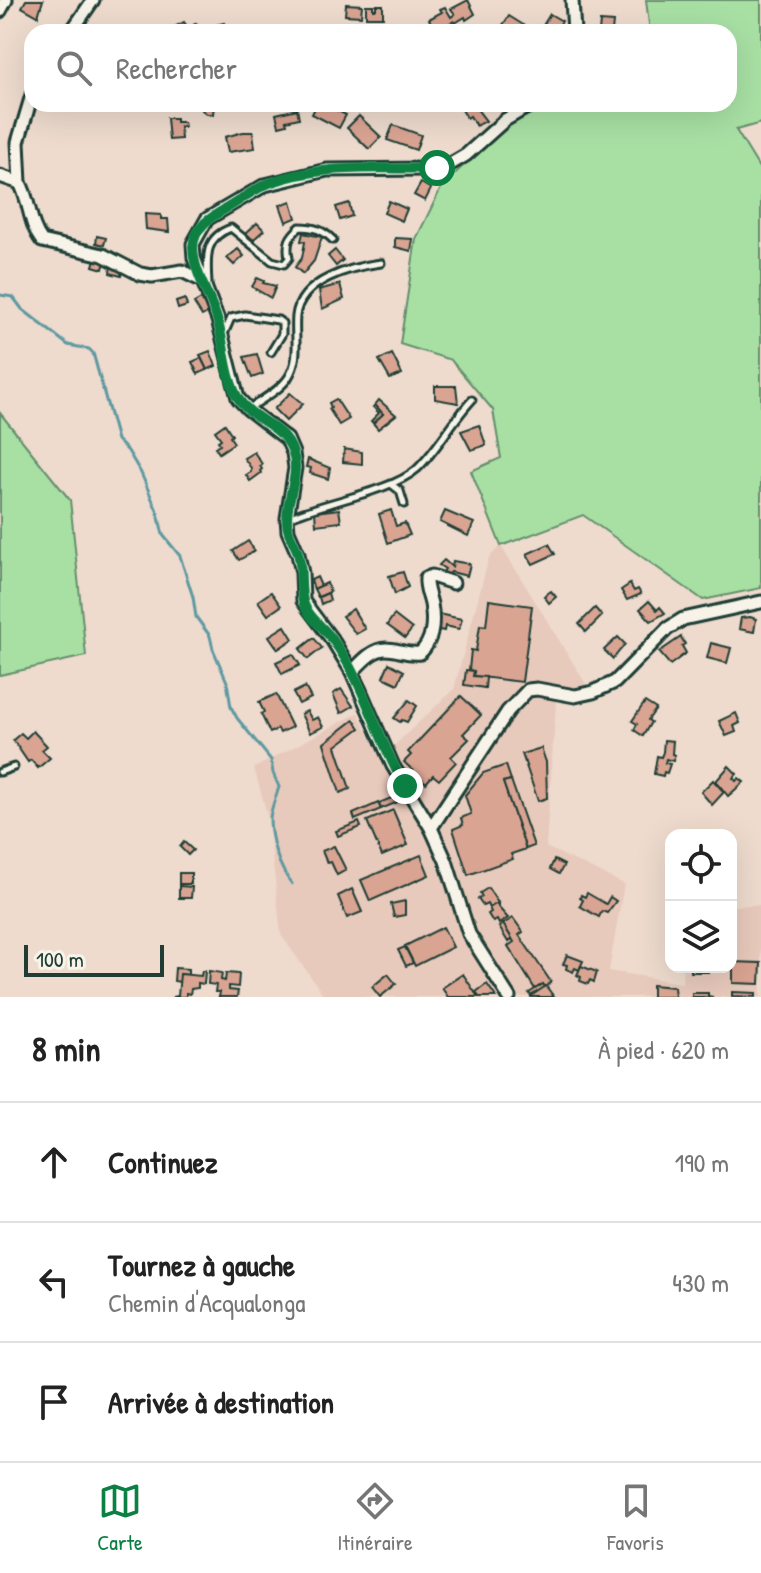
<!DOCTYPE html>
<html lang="fr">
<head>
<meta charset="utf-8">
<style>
  :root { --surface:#fff; --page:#f2f2f2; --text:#222; --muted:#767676; --line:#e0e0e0; --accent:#0b8043 }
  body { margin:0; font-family:"Patrick Hand",sans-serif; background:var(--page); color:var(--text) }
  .controls { position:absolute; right:24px; bottom:24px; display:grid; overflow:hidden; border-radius:16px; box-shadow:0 8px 32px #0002 }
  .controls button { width:72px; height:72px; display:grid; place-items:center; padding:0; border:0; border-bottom:2px solid var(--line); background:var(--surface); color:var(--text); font:40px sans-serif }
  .scale { position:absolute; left:24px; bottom:20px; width:140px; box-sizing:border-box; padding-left:8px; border:4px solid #1f3d34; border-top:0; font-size:22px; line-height:28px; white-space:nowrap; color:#1f3d34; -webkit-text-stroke:6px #f7f3e8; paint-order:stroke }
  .stop { position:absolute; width:24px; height:24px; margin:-18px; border:6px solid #0b8043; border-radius:50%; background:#fff }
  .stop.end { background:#0b8043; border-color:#fff; box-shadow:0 2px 8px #0008 }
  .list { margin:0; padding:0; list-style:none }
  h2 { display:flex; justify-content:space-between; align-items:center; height:104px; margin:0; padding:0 32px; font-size:34px }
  h2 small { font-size:26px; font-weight:400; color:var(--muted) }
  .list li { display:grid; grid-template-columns:52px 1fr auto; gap:24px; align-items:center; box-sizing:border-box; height:120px; padding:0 32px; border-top:2px solid var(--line) }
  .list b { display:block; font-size:30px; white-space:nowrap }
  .list p { margin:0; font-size:26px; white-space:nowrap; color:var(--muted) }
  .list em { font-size:26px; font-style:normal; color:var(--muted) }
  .icon { flex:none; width:44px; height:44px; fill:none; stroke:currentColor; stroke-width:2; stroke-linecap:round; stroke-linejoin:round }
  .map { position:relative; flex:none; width:761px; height:997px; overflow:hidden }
  .search { position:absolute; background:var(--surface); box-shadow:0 8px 32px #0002; left:24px; right:24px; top:24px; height:88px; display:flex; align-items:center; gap:20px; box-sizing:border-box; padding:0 28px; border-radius:24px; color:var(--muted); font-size:30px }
  .sheet { height:464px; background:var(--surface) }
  nav { display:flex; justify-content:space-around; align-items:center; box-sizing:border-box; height:112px; border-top:2px solid var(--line); background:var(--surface); font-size:22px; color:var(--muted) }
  nav a { display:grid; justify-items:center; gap:4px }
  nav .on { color:var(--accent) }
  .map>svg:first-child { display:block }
  .built { fill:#e8cabc }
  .green { fill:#a8e0a4; stroke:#648e6c; stroke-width:2 }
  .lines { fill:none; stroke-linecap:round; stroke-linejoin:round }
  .stream { stroke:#5f99a1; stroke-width:3 }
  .building { fill:#daa492; stroke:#1f3d34; stroke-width:2 }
  .lane-casing { stroke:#1f3d34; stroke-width:11 }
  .street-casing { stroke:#1f3d34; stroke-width:17 }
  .lane { stroke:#f7f3e8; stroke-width:5 }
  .street { stroke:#f7f3e8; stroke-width:11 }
  .route { stroke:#0b8043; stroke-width:10 }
</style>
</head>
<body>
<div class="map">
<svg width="761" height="997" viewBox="0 0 761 997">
  <rect width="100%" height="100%" fill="#eedbce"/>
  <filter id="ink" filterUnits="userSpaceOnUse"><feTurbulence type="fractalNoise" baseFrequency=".0125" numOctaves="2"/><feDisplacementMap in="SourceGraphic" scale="16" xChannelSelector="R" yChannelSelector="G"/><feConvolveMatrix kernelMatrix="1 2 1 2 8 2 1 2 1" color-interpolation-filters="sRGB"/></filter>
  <g filter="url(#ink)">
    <!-- built -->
    <path class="built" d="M501 546 588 687 557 689 546 847 624 884 609 971 682 983 683 967H731V906L761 905V997H325L281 935 268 818 254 768 358 713 381 758 454 689 489 557Z"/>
    <!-- green -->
    <g class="green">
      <path d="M646 0H761V123L736 130 761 171V588L703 600 583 515 501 546 471 471 501 458 493 410 451 360 400 344 416 239 442 186 504 127 551 104H729V32H650Z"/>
      <path d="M0 413 70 500 86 656 0 675Z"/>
    </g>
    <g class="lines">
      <!-- stream -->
      <path class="stream" d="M0 295 13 297 22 309 68 345 89 349 93 353 117 440 128 451 141 473 158 513 163 535 180 556 193 597 196 617 210 636 213 649 227 682 231 707 237 718 271 760 273 773 279 787C276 797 271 808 270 818 270 840 279 868 292 884"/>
    </g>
    <!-- building -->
    <g class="building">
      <path d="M26 0H43L38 16 22 7Z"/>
      <path d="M468 0 475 14 466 20 465 17 455 23 454 21 435 31 429 19 442 12 440 9 445 7 451 17 455 14 451 9Z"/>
      <path d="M346 4 362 5 361 16 345 15Z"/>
      <path d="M366 5H373V9H376V5H383V17H366Z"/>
      <path d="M550 14 562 21 555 32H539Z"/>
      <path d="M509 16 525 26 522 32H498Z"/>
      <path d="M600 21 613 22 612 32H599Z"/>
      <path d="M184 22 189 29 196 23 200 29 196 32H165Z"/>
      <path d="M224 23 227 31 218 32 216 25Z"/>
      <path d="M202 104 214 105 213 114H207L202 110Z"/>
      <path d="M317 104H325L346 115 339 128 312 114Z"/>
      <path d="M468 104H473L486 121 476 126 470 116 467 118 461 108Z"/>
      <path d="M297 109 299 118 286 121 287 124 279 126 276 114Z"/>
      <path d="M359 116 381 137 369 149 347 128Z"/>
      <path d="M167 118H176V122H184L185 127H180L181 139 169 140Z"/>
      <path d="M393 125 421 135 416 150 387 140Z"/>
      <path d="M243 132H253L255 148 228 152 225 137Z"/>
      <path d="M421 183 431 189 425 201 414 195Z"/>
      <path d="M291 201 296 218 286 222 280 205Z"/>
      <path d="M389 201 407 209 402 221 384 213Z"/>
      <path d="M349 203 352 216 340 220 336 207Z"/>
      <path d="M145 214 161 215V219H168L169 232 146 229Z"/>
      <path d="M257 223 264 230 253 240 246 233Z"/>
      <path d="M303 233 322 237 314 261 303 274 295 267 302 258 305 242 301 241Z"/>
      <path d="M97 236 106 238 104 245 96 243Z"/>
      <path d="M395 238 413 239 411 251 395 247Z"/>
      <path d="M238 249 244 256 234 265 227 258Z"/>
      <path d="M335 250 343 260 336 266 328 256Z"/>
      <path d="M95 259 105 262 103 269 93 266Z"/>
      <path d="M111 264 123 267 121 276 110 273Z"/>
      <path d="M257 278 264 281 263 283 276 286 271 298 252 287Z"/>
      <path d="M340 284 344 299 322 309 319 290Z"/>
      <path d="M185 299 187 306 178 309 176 302Z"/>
      <path d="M201 299 209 312 202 316 194 303Z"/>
      <path d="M210 351 216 366 207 370 200 355Z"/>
      <path d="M257 354 263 374 252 378 244 357Z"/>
      <path d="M392 354 402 374 390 379 379 360Z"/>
      <path d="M201 358 207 370 198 374 192 362Z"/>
      <path d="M435 386H456L458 403 435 399Z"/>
      <path d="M290 393 303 404 286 421 274 409Z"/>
      <path d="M336 399 349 419 339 425 329 409 331 407 329 403Z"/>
      <path d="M379 400 396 415 378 429 373 423 383 414 375 405Z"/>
      <path d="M375 405 383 414 373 423 371 421 379 413 373 407Z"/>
      <path d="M225 424 232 435 230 437 234 443 219 453 215 447 220 444 218 441 221 439 215 431Z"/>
      <path d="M479 425 486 445 471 450 461 431Z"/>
      <path d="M344 449 362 452V464L343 462Z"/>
      <path d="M254 452 262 464 260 466 262 469 260 471 261 473 250 481 246 475 251 472V468L244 458Z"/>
      <path d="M308 459 330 468 328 479 310 473 311 468 306 467Z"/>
      <path d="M339 509 341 522 316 525 315 512Z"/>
      <path d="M391 510 396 526 405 523 410 535 388 543 379 514Z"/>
      <path d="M445 511 474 523 468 536 440 522Z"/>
      <path d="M248 541 255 551 239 560 233 551Z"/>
      <path d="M549 544 555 554 533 564 527 554Z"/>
      <path d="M444 560 452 567 453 561 470 564 467 576 451 572 447 577 442 573 445 569 439 565Z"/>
      <path d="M403 572 408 587 395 594 389 576Z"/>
      <path d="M317 577 321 586 314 589 311 580Z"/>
      <path d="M327 583 330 592 318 597 314 589Z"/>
      <path d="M630 584 634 591 638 589 641 594 627 600 621 590Z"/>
      <path d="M551 591 556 597 549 603 544 596Z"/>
      <path d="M271 592 281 606 268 615 258 601Z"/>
      <path d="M328 593 330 600 321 604 319 597Z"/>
      <path d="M489 600 532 606 522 682 473 676 474 671 469 670 471 650 476 651 480 625 486 626Z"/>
      <path d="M649 601 657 610 660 607 665 613 651 621 640 609Z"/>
      <path d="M595 608 602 616 586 632 579 624Z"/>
      <path d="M353 609 365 629 356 634 342 616Z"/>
      <path d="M438 614 462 619 459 629 445 626 444 631 435 629Z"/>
      <path d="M394 615 412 629 405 638 387 625Z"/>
      <path d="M750 617 756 619 754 632 739 629 741 618Z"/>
      <path d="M285 626 293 639 278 649 269 636Z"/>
      <path d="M618 637 625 644 613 659 604 650Z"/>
      <path d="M681 637 685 644 682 646 686 653 670 665 659 652Z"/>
      <path d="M314 638 322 648 308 659 300 649Z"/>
      <path d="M711 643 731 648 727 663 707 658Z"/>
      <path d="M293 654 300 665 282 674 276 662Z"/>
      <path d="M389 663 404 671 398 684 383 677Z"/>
      <path d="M466 670 474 671 473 676 486 677 485 688 464 685Z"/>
      <path d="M305 687 311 698 299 704 293 693Z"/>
      <path d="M341 689 353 706 341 713 333 694Z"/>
      <path d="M276 694 292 727 280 733 278 729 270 733 261 714 264 712 259 702Z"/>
      <path d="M461 696 481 715 463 734 469 739 451 757 456 762 439 780 433 775 426 783 404 762 411 755 408 752Z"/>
      <path d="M409 700 417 706 407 722 402 720 400 722 394 718Z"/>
      <path d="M645 702 656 709 648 720 651 722 643 736 634 730 637 724 632 721Z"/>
      <path d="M307 711 312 720 318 717 323 727 310 733 301 714Z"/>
      <path d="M736 713 740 723 734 726 736 732 726 736 719 721Z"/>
      <path d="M354 720 360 728 336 746 350 789 340 793 324 743Z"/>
      <path d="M33 731 47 746 42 750 50 758 38 768 31 760 28 762 13 740 21 733 26 738Z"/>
      <path d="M664 740 673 741 672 754 675 755 673 761 666 759 665 763 670 764 667 773 664 772 663 776 654 774 657 756 661 757 663 752Z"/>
      <path d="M541 748 546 762 547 798 538 801 522 754Z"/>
      <path d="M506 765 511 780 503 782 526 849 511 854 513 859 468 875 453 829 463 825 461 818 471 814 465 795 483 773Z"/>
      <path d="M729 766 737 774 733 778 736 781 739 778 744 782 728 796 716 781Z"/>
      <path d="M511 780 534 846 526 849 503 782Z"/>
      <path d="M713 780 724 792 712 805 701 792Z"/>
      <path d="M396 796 398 802 381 809 379 803Z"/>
      <path d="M378 803 381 809 355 820 353 814Z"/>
      <path d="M393 810 408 845 382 856 367 821Z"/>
      <path d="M359 822 361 827 338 836 336 831Z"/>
      <path d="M184 842 193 850 188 855 180 847Z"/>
      <path d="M334 846 346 870 337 875 331 862 327 863 322 851Z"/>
      <path d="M421 855 429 875 370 901 361 880Z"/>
      <path d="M554 860 564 865 559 874 550 869Z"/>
      <rect x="179" y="873" width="12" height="11"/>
      <path d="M179 886 192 887 191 898H179Z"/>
      <path d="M488 888 498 903 489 908 487 904 483 906 478 899 482 897 480 893Z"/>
      <path d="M352 889 362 912 347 918 338 896Z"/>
      <path d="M587 893 606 904 610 897 616 901 607 913 602 911 599 917 580 906 583 900 580 898 581 895 585 897Z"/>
      <path d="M405 901V915L394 917 391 904Z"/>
      <path d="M498 903V907L508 918 499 924 497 920 493 922 488 914 491 912 489 908Z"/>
      <path d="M513 918 523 932 519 935 551 982 545 987 543 984 535 989 508 946 514 942 503 924Z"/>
      <path d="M503 924 512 939 508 942 499 927Z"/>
      <path d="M443 927 453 947 415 966 405 946Z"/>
      <path d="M405 947 413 963 406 966 398 950Z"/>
      <path d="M567 955 583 961 579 970 575 968 573 972 566 969 567 965 563 964Z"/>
      <path d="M733 962 761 963 760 984 733 983Z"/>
      <path d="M581 966 597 972 594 982 590 980 588 984 580 981 581 977 577 975Z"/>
      <rect x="691" y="967" width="17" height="5"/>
      <path d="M175 968 188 969V975L180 974V982L174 981Z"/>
      <path d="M202 971H205L204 984 198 983V988L191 989 190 994 186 993V997H173L178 996 180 974 201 976Z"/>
      <path d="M209 971 222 973 221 980 225 981 226 973 239 974 238 987 229 986V990L238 991 237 997H219L220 992H215L216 985 208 984Z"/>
      <path d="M388 974 396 984 380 997 372 987Z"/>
      <path d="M463 974 478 997H448L442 988Z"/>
      <path d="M487 984 496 997H479L476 992Z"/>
      <path d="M543 984 545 987 531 996 529 993Z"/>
      <path d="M652 985 674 987 675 997H652Z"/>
      <path d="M546 986 554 997H531V996Z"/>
      <path d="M732 992 756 993V997L732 996Z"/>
      <path d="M692 993H708V996L713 997H692Z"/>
    </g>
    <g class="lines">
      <defs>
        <g id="lane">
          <path d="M208 284C207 259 203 238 231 228L272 261 284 264 289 258C286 243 289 237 300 227 314 227 323 230 333 240"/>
          <path d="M224 334 231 318 245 315 278 320 282 323V334L271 352"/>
          <path d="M248 409C261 400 279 391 288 378 301 358 294 338 296 316 300 280 351 267 381 263"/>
          <path d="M391 484 400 491 404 504"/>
          <path d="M288 518C323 502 391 492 417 469 438 449 452 421 472 400"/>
          <path d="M0 772 14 767"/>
        </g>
        <g id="street">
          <path d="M572 0 574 32"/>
          <path d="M0 11 6 0"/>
          <path d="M71 32 93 0"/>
          <path d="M0 176 20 183C30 201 29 224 42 241L103 255 140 274 152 276 182 271 201 280"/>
          <path d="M20 183 18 142 32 95"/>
          <path d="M352 672C361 663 372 649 386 649 398 649 407 655 420 653 433 641 434 621 431 604 429 595 425 587 426 578L432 576 453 583"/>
          <path d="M431 828 508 711 528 690 537 689 575 696 593 692 615 682 667 629 683 619 761 602"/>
          <path d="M509 997 469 934 446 861 431 828 393 766 352 672 333 641 303 601 302 573 298 554 288 531 287 518 295 468 293 453 287 439 248 409 238 398 218 320 194 258 193 244 207 219 265 185 327 170 426 169 449 165 466 155 505 120 532 104"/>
        </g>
      </defs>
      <!-- lane casing -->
      <use href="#lane" class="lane-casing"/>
      <!-- street casing -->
      <use href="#street" class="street-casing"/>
      <!-- lane -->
      <use href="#lane" class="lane"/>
      <!-- street -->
      <use href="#street" class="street"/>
    </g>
  </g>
  <g class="lines" filter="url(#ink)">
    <!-- route -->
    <path class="route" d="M405 786C377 739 365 682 332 639 324 628 306 615 303 601 299 585 303 569 298 553 294 541 286 532 287 519 287 497 300 475 293 453 285 425 252 421 238 398 224 375 225 341 216 316 209 294 193 271 193 247 194 227 211 217 227 208 241 200 254 189 269 183 323 163 381 170 437 168"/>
  </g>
</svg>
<div class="controls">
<button><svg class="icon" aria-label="locate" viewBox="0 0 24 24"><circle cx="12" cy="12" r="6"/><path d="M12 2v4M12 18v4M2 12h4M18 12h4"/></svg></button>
<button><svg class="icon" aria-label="layers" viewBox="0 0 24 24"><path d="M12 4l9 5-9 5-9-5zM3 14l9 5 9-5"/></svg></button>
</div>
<div class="scale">100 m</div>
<div class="stop" style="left:437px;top:168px"></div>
<div class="stop end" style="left:405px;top:786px"></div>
<div class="search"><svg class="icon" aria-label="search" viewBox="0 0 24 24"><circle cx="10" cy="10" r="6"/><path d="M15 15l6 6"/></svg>Rechercher</div>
</div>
<section class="sheet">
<h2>8 min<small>À pied · 620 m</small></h2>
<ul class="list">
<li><svg class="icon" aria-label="ahead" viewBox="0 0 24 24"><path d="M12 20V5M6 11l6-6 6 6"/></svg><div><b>Continuez</b></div><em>190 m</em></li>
<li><svg class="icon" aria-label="left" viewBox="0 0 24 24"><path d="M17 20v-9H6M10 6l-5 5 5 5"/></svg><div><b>Tournez à gauche</b><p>Chemin d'Acqualonga</p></div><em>430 m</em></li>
<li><svg class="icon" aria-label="arrive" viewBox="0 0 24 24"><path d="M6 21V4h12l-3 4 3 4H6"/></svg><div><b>Arrivée à destination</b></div></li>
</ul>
</section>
<nav>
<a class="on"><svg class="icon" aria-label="map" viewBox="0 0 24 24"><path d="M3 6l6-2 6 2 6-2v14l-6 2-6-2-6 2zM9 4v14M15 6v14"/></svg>Carte</a>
<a><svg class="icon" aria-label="directions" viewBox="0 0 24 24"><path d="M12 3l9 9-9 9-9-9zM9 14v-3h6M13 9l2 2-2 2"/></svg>Itinéraire</a>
<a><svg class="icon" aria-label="saved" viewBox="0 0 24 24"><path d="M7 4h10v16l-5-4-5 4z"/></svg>Favoris</a>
</nav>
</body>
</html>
